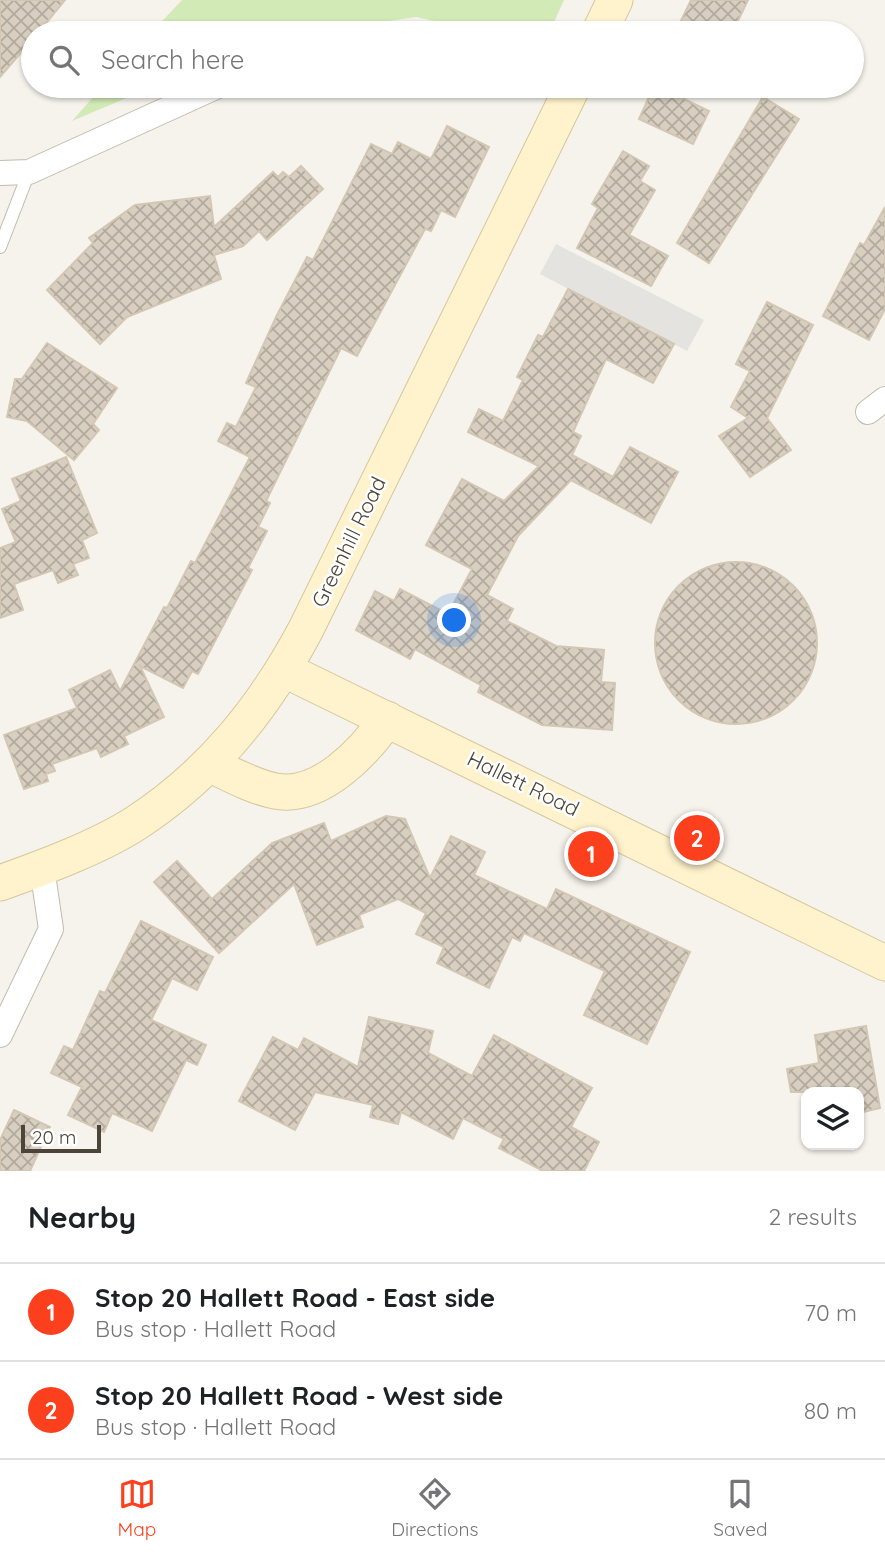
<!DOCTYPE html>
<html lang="en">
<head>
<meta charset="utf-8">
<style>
  :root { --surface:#fff; --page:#f6f6f6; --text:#202124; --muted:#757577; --line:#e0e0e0; --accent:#fc3f1d }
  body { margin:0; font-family:Quicksand,sans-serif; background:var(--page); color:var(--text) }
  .controls { position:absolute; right:21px; bottom:21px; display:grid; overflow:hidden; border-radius:14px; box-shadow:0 2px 5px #0004 }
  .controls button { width:63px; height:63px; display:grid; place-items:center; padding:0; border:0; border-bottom:2px solid var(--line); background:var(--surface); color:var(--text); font:35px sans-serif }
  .scale { position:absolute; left:21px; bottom:18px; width:80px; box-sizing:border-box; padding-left:7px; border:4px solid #4b4439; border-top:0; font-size:19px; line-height:24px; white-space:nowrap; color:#4b4439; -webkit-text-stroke:5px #fff; paint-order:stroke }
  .you { position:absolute; left:455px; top:621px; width:24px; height:24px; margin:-18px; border:5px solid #fff; border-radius:50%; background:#1a73e8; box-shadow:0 0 0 10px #1a73e833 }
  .badge { display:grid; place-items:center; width:46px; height:46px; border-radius:50%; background:var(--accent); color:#fff; font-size:23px; font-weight:700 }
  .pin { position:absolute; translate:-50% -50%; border:4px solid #fff; box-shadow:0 2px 7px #0006 }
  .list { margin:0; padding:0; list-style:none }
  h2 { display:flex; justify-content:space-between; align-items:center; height:91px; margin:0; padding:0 28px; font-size:30px }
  h2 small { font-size:23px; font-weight:400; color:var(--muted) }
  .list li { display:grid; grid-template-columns:46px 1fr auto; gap:21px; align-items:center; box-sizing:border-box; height:98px; padding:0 28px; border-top:2px solid var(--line) }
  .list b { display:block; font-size:26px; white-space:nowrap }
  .list p { margin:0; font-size:23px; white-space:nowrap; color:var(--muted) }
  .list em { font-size:23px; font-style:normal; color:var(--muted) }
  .icon { flex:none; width:38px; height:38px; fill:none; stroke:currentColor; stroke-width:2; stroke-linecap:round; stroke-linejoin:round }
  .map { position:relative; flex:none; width:885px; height:1171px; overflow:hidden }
  .search { position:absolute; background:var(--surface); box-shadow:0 2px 5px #0004; left:21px; right:21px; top:21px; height:77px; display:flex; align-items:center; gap:18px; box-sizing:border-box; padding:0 24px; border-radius:38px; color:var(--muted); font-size:26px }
  .sheet { height:287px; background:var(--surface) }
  nav { display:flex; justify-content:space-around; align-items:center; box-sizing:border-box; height:98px; border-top:2px solid var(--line); background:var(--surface); font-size:19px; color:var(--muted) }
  nav a { display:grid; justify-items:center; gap:4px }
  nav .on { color:var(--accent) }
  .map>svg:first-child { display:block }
  .park { fill:#d2eab5 }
  .parking { fill:#e5e3e0 }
  .building { fill:url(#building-cross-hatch); stroke:#d3c7b4; stroke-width:2 }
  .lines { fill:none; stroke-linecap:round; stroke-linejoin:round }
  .service-casing { stroke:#c2bbae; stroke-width:14 }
  .minor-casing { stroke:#c2bbae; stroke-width:26 }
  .secondary-casing { stroke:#d6c79b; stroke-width:37 }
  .service { stroke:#fff; stroke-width:12 }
  .minor { stroke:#fff; stroke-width:24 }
  .secondary { stroke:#fff3cd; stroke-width:35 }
  .labels { text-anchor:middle; stroke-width:5; stroke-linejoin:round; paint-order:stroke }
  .street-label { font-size:21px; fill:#4b4439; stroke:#fff }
</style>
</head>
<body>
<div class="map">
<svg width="885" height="1171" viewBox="0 0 885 1171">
  <defs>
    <pattern id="building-cross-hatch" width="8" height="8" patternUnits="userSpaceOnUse" patternTransform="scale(1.75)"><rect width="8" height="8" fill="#d8cfc1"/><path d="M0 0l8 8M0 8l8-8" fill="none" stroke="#b1aa9e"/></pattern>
  </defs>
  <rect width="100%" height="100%" fill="#f6f3ec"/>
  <!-- park -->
  <g class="park">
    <path d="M182 0H564L549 33H488L416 17 310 33H151Z"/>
    <path d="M103 86H155L72 121Z"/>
  </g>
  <!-- parking -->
  <path class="parking" d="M556 244 704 320 687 351 540 274Z"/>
  <!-- building -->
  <g class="building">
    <path d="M0 0H65L38 33H33V39L0 77Z"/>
    <path d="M691 0H748L732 33H675Z"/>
    <path d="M654 86H691L684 99 709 111 693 144 639 119Z"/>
    <path d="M763 97 799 119 709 263 677 243Z"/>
    <path d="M447 126 489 147 455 217 441 210 431 231 425 229 357 356 341 348 266 501 270 503 258 527 267 531 248 568 252 570 198 674 192 671 183 688 140 666 164 717 124 736 128 744 101 757 97 748 52 764 55 771 46 774 48 781 24 789 4 735 77 708 69 690 110 670 120 691 164 607 167 608 191 561 195 563 250 457 218 441 227 423 236 427 256 387 246 383 276 317 307 257 313 260 371 144 392 154 398 142 431 159Z"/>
    <path d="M623 151 649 166 640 181 655 190 629 235 668 256 651 286 577 248 598 208 592 204Z"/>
    <path d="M301 166 323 189 267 240 259 231 243 246 214 255 221 279 127 317 100 344 47 290 93 243 89 238 135 205 210 196 214 227 273 172 278 177 283 172 289 177Z"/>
    <path d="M885 207V309L869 340 823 316 860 243 864 245Z"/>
    <path d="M568 289 674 344 653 383 606 359 573 432 581 436 572 455 613 477 630 447 678 472 651 523 571 480 518 536 487 595 513 609 507 621 556 646 604 650 601 682 615 683 612 730 542 725 478 692 481 685 415 649 410 659 356 630 375 591 394 601 400 589 448 614 472 569 426 545 462 479 504 501 539 466 468 432 479 409 503 421 523 380 517 377 538 335 543 337Z"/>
    <path d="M767 302 813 325 767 418 791 450 750 477 719 436 748 418 731 407 750 371 736 364Z"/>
    <path d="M47 343 117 388 93 424 99 430 74 460 27 421 7 417 15 379H22Z"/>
    <path d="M66 457 97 533 82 540 89 558 73 564 78 575 58 583 53 570 14 584 23 610 0 618V548L16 542 2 509 21 501 12 479Z"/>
    <circle cx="736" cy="643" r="81"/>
    <path d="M386 816 405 819 430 878 451 836 485 852 474 875 547 909 556 889 690 952 647 1044 584 1015 605 971 524 933 520 941 512 937 489 988 437 963 444 947 416 934 426 913 398 899 359 915 363 927 317 945 294 884 219 953 154 882 177 861 212 899 272 843 324 823 331 841Z"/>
    <path d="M141 921 213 957 197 990 172 978 151 1020 206 1045 197 1065 186 1060 152 1131 112 1113 104 1132 68 1115 82 1087 51 1073 64 1046 73 1050 100 991 105 993Z"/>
    <path d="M369 1017 433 1031 428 1053 472 1076 494 1035 592 1088 571 1127 599 1142 584 1171H543L499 1148 504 1139 463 1118 453 1139 401 1112 398 1124 370 1117 373 1105 315 1092 295 1130 239 1101 273 1037 298 1050 304 1038 358 1067Z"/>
    <path d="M866 1026 880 1108 859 1113V1092H791L787 1069 819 1063 815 1035Z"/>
    <path d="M14 1110 50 1127 30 1171H0V1140Z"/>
  </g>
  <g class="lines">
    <defs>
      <path id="service" d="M0 247 29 172"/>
      <g id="minor">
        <path d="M0 173 29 172 218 86"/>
        <path d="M868 412 885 399"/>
        <path d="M0 1035 51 929 42 868"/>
      </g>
      <g id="secondary">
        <path d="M599 33 615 0"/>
        <path d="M285 670 885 963"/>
        <path d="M211 765C230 774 254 787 275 791 320 800 365 751 387 719"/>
        <path d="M0 883C42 868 99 847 136 823 211 774 264 708 306 629L573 86"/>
      </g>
    </defs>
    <!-- service casing -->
    <use href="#service" class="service-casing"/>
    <!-- minor casing -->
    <use href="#minor" class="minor-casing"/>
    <!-- secondary casing -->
    <use href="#secondary" class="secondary-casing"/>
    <!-- service -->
    <use href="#service" class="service"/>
    <!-- minor -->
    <use href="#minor" class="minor"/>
    <!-- secondary -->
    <use href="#secondary" class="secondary"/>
  </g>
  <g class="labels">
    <!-- street labels -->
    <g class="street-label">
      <text transform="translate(349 542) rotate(-64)" y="7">Greenhill Road</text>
      <text transform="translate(523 784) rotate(26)" y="7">Hallett Road</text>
    </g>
  </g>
</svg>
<div class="controls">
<button><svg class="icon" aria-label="layers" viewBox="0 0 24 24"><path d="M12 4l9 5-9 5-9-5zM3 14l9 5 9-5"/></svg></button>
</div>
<div class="scale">20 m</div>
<div class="you"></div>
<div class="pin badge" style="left:591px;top:854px">1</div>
<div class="pin badge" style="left:697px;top:838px">2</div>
<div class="search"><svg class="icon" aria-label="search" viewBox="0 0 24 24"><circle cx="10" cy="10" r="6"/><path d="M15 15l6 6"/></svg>Search here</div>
</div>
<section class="sheet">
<h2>Nearby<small>2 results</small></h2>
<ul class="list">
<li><span class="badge">1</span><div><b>Stop 20 Hallett Road - East side</b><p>Bus stop · Hallett Road</p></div><em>70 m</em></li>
<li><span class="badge">2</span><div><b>Stop 20 Hallett Road - West side</b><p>Bus stop · Hallett Road</p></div><em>80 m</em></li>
</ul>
</section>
<nav>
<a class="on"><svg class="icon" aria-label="map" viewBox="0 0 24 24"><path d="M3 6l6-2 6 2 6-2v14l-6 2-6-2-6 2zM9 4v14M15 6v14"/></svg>Map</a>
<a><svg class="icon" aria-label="directions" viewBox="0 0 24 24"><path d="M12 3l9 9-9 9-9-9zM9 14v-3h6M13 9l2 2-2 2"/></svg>Directions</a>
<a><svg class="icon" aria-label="saved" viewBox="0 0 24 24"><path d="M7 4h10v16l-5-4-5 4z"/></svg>Saved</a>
</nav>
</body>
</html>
